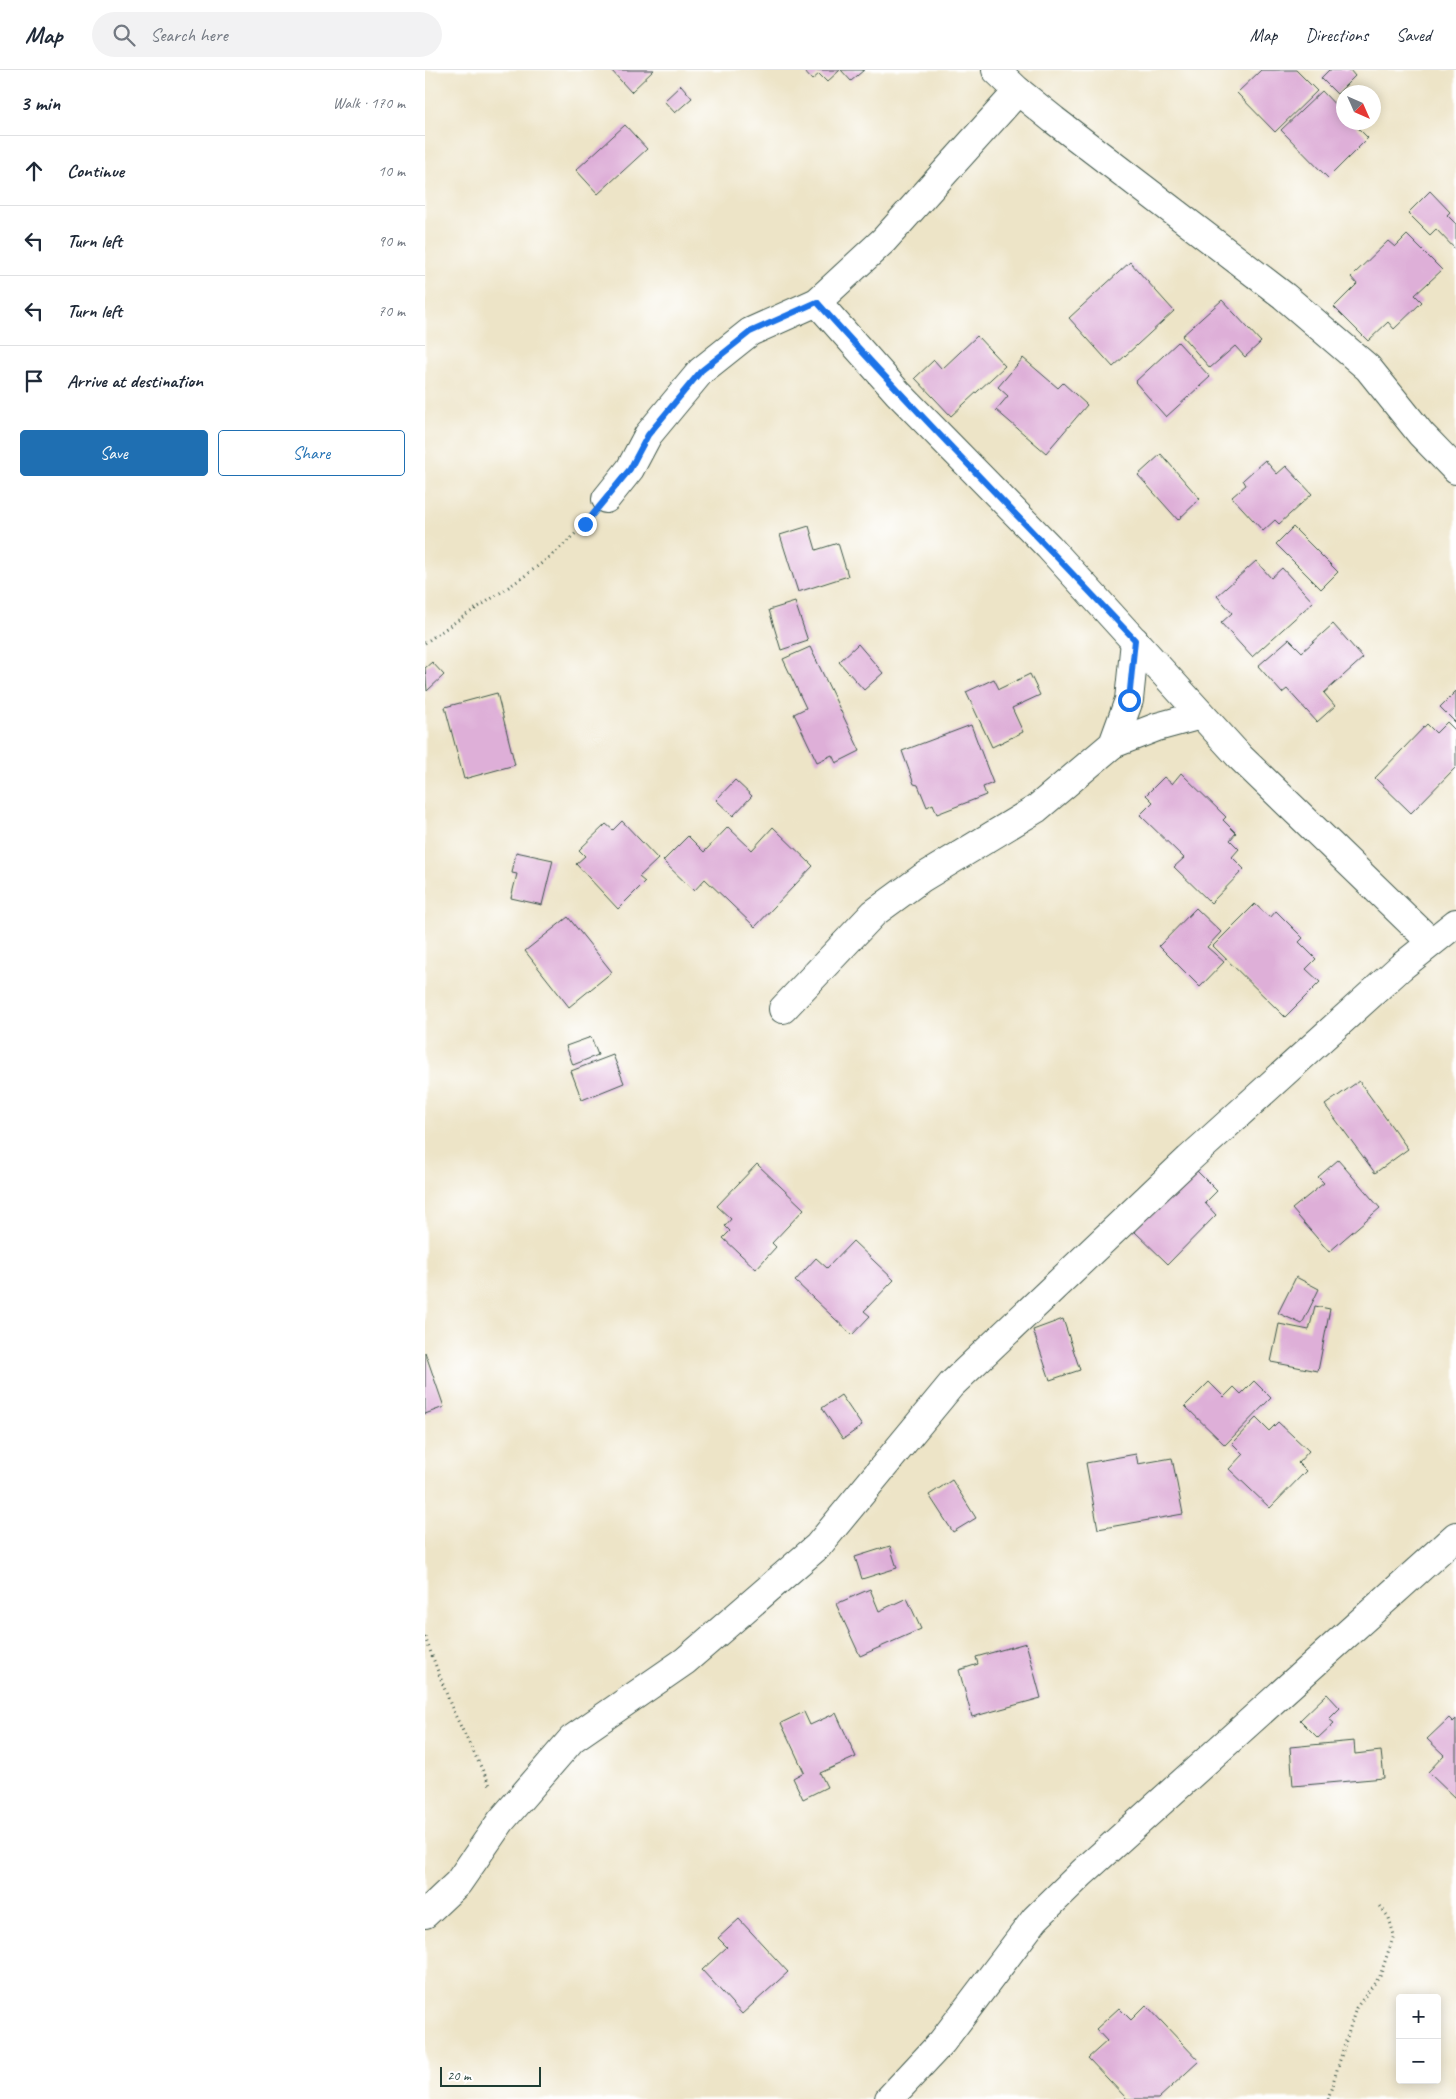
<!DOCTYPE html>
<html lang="en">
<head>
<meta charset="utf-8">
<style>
  :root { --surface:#fff; --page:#f2f2f3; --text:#1f2937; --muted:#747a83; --line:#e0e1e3; --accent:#1f6fb2 }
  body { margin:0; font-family:Caveat,sans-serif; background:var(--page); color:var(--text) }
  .controls { position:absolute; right:15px; bottom:15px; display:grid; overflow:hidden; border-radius:5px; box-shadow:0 2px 12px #0003 }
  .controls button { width:45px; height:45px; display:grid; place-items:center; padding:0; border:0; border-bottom:1px solid var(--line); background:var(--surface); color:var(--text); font:25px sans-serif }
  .compass { position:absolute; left:911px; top:15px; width:45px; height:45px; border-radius:50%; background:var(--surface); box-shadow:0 2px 12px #0003; rotate:135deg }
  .scale { position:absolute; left:15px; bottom:12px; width:101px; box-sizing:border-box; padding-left:5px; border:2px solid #1f3d34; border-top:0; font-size:14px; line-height:18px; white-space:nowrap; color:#1f3d34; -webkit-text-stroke:4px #fff; paint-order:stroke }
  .stop { position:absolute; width:15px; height:15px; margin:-11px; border:4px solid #1a73e8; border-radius:50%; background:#fff }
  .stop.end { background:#1a73e8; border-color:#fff; box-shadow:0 1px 5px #0008 }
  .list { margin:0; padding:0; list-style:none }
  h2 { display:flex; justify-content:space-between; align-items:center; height:65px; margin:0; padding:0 20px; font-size:21px }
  h2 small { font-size:16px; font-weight:400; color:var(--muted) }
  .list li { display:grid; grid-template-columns:32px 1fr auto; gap:15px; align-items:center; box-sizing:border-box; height:70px; padding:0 20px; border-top:1px solid var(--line) }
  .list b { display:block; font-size:19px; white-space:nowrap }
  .list em { font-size:16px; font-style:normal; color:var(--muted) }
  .actions { display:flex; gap:10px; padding:15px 20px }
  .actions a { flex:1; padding:11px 0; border:1px solid var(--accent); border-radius:5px; text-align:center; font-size:18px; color:var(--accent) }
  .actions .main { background:var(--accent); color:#fff }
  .icon { flex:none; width:28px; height:28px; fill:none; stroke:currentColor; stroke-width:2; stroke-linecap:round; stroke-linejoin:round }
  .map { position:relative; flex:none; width:1031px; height:2029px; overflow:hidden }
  header { display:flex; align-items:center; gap:30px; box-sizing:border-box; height:70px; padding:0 25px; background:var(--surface); border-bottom:1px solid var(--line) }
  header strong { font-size:24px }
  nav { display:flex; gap:28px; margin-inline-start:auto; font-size:18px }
  .search { width:350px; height:45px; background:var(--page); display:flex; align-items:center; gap:12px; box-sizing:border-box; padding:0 18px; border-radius:28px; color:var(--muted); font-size:19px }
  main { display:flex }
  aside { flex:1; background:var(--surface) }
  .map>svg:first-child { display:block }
  .building { fill:#deafd8 }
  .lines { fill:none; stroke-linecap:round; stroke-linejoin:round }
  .street-casing { stroke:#3e564a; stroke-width:30 }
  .path { stroke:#3e564a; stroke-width:3; stroke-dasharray:1 4; stroke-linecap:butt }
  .street { stroke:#fff; stroke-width:28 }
  .route { stroke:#1a73e8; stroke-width:6 }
</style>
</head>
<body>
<header>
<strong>Map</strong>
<div class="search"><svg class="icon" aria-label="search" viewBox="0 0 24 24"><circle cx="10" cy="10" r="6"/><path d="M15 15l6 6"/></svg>Search here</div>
<nav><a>Map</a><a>Directions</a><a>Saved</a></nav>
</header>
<main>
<aside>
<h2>3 min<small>Walk · 170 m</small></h2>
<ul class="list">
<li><svg class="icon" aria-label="ahead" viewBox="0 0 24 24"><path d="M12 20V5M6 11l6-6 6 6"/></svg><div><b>Continue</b></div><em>10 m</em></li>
<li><svg class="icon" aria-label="left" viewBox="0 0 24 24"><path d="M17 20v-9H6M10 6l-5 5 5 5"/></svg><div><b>Turn left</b></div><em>90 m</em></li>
<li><svg class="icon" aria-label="left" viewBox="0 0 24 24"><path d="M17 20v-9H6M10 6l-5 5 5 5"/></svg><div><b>Turn left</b></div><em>70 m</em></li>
<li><svg class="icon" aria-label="arrive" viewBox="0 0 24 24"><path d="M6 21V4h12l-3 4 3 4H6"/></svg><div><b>Arrive at destination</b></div></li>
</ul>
<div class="actions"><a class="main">Save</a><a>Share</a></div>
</aside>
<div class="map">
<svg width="1031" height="2029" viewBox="0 0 1031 2029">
  <rect width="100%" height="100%" fill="#fff"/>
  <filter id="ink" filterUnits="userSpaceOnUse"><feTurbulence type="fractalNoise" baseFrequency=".02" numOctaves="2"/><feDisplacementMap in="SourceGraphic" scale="10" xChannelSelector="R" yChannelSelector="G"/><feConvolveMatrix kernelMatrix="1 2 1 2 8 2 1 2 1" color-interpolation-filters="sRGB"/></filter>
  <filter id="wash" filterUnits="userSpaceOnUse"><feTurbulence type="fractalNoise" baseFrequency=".0096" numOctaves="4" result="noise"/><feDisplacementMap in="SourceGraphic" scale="20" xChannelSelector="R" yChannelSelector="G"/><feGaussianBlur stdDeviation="1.12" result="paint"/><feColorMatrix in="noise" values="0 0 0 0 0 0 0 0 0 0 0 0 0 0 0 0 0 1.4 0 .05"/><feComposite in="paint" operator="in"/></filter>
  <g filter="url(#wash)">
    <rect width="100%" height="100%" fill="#ede4c7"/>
    <g id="blocks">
      <!-- building -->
      <g class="building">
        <path d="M186 0H229L206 22Z"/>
        <path d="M378 0H415L402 12 394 4 387 10Z"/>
        <path d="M416 0H439L426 11Z"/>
        <path d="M836 0H871L892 21 850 62 812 23Z"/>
        <path d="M904 0H925L930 6 912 24 896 8Z"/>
        <path d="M256 15 267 28 250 43 239 31Z"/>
        <path d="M897 21 918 43V52H927L943 68 903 108 856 60Z"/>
        <path d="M200 55 222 79 173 124 151 100Z"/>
        <path d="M1005 121 1025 142 1022 145 1031 154V180L1011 159 1005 165 983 143Z"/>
        <path d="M982 165 1017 200 990 225 997 232 969 259 963 252 943 271 909 237 932 214 926 207 963 171 970 177Z"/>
        <path d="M705 192 749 241 688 297 644 248Z"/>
        <path d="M797 230 836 272 820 287 810 276 785 298 757 266Z"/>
        <path d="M552 266 580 296 526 346 490 308 509 290 517 299Z"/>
        <path d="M753 272 785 307 741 347 710 312Z"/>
        <path d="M598 288 633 318 638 313 662 335 621 383 571 340 583 326 573 317Z"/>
        <path d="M736 384 775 429 753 450 713 405Z"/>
        <path d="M840 390 852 404 861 396 887 424 854 454 850 450 838 461 807 427 821 415 818 410Z"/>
        <path d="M384 456 391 480 413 473 423 506 373 522 355 465Z"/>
        <path d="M868 457 913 502 896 519 851 474Z"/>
        <path d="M831 491 846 508 857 498 888 532 827 587 796 553 807 543 792 526Z"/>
        <path d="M370 532 383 571 356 580 344 540Z"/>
        <path d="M908 554 938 588 899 623 910 636 892 652 862 619 857 623 833 596 864 569 877 582Z"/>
        <path d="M433 574 458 603 439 620 414 592Z"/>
        <path d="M385 577 435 681 411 693 407 685 392 692 369 644 381 638 358 589Z"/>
        <path d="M7 592 19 605 2 621 0 598Z"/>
        <path d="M605 604 615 625 587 638 598 662 567 677 541 622 569 609 574 619Z"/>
        <path d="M1031 621V653L1015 637Z"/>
        <path d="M72 623 90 695 39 709 20 637Z"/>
        <path d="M1022 652 1031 661V697L986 743 950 708 1002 654 1011 663Z"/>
        <path d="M546 655 568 713 558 717 561 725 512 744 508 734 502 737 493 715 489 714 477 681Z"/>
        <path d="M756 703 801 747 798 750 811 763 805 770 814 779 807 787 819 799 786 833 749 797 759 788 715 745 728 732 721 725 739 707 747 714Z"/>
        <path d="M310 710 327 726 308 746 291 730Z"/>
        <path d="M197 751 233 789 214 807 220 812 193 839 151 794 160 786 154 780 181 754 188 760Z"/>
        <path d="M303 757 327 780 348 757 388 796 330 857 280 809 269 821 238 791 263 766 279 782Z"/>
        <path d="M91 782 128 790 117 835 86 828 92 804 87 803Z"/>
        <path d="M830 834 845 848 851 841 878 868 874 872 891 889 881 899 895 912 860 947 788 876Z"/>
        <path d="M771 838 796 862 782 877 799 892 775 917 734 876Z"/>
        <path d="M143 847 187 902 144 937 100 881Z"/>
        <path d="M166 967 173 985 148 995 141 976Z"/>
        <path d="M188 985 199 1013 157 1030 146 1001Z"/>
        <path d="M934 1011 983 1079 950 1103 900 1035Z"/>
        <path d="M913 1090 955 1138 904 1182 867 1139 899 1113 893 1107Z"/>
        <path d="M332 1094 379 1139 347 1173 351 1177 331 1199 298 1168 305 1161 300 1156 306 1149 292 1136Z"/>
        <path d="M768 1097 792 1121 780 1133 791 1145 743 1194 708 1160Z"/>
        <path d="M428 1171 469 1210 439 1241 445 1246 427 1265 370 1211 391 1188 402 1198Z"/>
        <path d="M871 1207 894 1219 877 1254 853 1243Z"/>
        <path d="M890 1236 905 1239 893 1301 846 1292 854 1254 884 1260Z"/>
        <path d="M638 1249 655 1300 625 1310 608 1260Z"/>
        <path d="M0 1282 19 1337 0 1344Z"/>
        <path d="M829 1311 846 1328 800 1375 760 1336 784 1312 799 1327 809 1317 816 1324Z"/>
        <path d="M416 1325 437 1356 418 1369 397 1338Z"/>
        <path d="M831 1348 844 1361 853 1352 884 1381 873 1393 881 1401 845 1438 804 1399 818 1384 807 1373Z"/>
        <path d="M711 1384 713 1394 747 1388 758 1444 673 1459 661 1393Z"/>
        <path d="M527 1410 551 1448 528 1462 504 1425Z"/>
        <path d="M465 1476 472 1498 437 1509 430 1487Z"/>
        <path d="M445 1519 454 1541 482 1528 496 1559 435 1586 411 1534Z"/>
        <path d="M601 1573 616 1628 547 1647 534 1600 553 1594 551 1587Z"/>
        <path d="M902 1624 915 1638 904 1649 909 1653 893 1668 875 1650Z"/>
        <path d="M379 1642 385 1655 411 1643 431 1687 395 1703 402 1717 378 1729 368 1708 379 1702 356 1653Z"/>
        <path d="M1024 1648 1028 1652 1031 1649V1729L1003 1702 1019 1685 1002 1669Z"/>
        <path d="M929 1671 930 1684 956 1681 959 1708 868 1716 865 1677Z"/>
        <path d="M314 1849 363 1902 317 1944 277 1900 302 1877 293 1868Z"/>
        <path d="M721 1935 774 1991 733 2029H702L663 1988 682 1971 671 1959 694 1938 706 1950Z"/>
      </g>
    </g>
  </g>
  <g filter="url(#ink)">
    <use href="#blocks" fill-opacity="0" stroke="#3e564a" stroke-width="1"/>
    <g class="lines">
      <defs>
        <g id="street">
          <path d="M571 0 593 21 629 50 859 226 943 298 996 364 1031 400"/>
          <path d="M392 232 473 323 624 477 815 687 1006 872"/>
          <path d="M181 429 205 399 223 365 276 301 325 262 392 232 459 170 593 21"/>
          <path d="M688 674 732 657 776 645"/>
          <path d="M358 939 449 843 497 808 611 739 688 674 704 630 710 571"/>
          <path d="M0 1844 33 1813 76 1751 147 1669 260 1591 393 1476 526 1315 764 1089 976 897 1031 853"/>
          <path d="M464 2029 517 1972 610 1849 657 1803 1031 1466"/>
        </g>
      </defs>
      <!-- street casing -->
      <use href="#street" class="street-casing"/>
      <!-- path -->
      <g class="path">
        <path d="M0 573C55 533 116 503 161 452"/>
        <path d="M0 1567 28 1641 65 1715"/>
        <path d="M903 2029 931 1938 955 1906 969 1865 964 1848 953 1833"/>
      </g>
      <!-- street -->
      <use href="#street" class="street"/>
    </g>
  </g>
  <g class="lines" filter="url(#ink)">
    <!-- route -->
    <path class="route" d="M160 454 205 399 223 365 276 301 325 262 392 232C495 348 605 457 710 570L704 630"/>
  </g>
</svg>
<div class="controls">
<button>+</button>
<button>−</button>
</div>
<svg class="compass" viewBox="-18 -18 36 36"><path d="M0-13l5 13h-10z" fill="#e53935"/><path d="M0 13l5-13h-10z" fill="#747a83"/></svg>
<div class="scale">20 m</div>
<div class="stop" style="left:704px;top:630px"></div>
<div class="stop end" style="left:160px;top:454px"></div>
</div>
</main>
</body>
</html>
